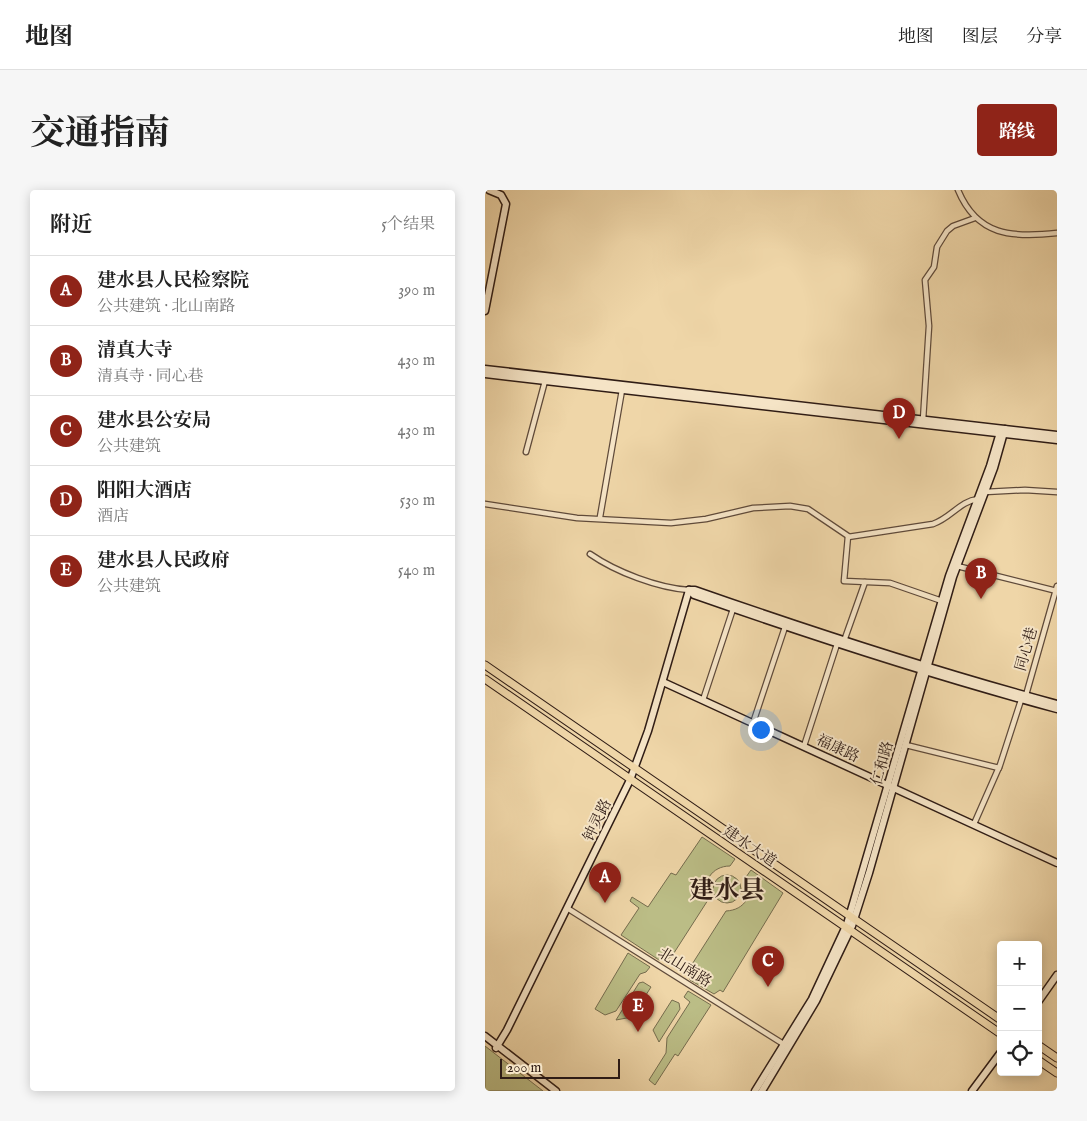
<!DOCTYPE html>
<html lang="zh">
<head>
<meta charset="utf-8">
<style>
  :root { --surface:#fff; --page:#f6f6f6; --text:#222; --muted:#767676; --line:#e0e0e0; --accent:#8f2418 }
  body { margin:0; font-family:"IM FELL English","Noto Serif SC",serif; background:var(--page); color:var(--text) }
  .controls { position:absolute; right:15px; bottom:15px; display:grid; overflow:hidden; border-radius:5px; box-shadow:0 2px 12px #0003 }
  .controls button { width:45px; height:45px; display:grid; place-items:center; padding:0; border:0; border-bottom:1px solid var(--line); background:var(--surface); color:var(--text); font:25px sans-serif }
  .scale { position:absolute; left:15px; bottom:12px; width:120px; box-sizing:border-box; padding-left:5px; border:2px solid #2f1c15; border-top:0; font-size:14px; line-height:18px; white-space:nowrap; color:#2f1c15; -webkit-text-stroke:4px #f5e4c6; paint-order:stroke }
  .you { position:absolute; left:275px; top:539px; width:18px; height:18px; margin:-12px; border:4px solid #fff; border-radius:50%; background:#1a73e8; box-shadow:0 0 0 8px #1a73e833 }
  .badge { display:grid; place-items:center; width:32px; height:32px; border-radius:50%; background:var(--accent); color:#fff; font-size:16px; font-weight:700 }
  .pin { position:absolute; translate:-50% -41px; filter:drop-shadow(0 1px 2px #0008) }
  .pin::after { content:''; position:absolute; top:26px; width:18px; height:15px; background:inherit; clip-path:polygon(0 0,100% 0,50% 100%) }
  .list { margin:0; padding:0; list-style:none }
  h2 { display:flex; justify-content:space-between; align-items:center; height:65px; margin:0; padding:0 20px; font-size:21px }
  h2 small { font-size:16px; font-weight:400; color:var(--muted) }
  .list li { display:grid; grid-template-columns:32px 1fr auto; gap:15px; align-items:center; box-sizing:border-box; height:70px; padding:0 20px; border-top:1px solid var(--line) }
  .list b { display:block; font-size:19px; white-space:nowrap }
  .list p { margin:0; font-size:16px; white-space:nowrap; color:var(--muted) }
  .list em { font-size:16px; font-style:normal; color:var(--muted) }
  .icon { flex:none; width:28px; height:28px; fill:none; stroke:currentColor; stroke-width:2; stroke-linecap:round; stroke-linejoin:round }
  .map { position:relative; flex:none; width:572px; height:901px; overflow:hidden; border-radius:5px }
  header { display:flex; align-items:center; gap:30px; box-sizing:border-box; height:70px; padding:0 25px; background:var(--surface); border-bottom:1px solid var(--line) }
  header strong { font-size:24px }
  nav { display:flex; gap:28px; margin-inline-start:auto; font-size:18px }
  .intro { display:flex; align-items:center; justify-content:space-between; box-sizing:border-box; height:120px; padding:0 30px }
  h1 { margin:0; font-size:35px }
  .button { padding:12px 22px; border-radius:5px; background:var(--accent); color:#fff; font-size:18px; font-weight:700 }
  main { display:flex; gap:30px; padding:0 30px }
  aside { flex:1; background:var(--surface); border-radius:5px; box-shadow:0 2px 12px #0003 }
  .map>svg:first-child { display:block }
  .green { fill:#bbbd86; stroke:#756c4e }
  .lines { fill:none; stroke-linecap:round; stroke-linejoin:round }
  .street-casing { stroke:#5f4a3a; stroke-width:7 }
  .secondary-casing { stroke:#2f1c15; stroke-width:9 }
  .primary-casing { stroke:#2f1c15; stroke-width:9 }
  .street { stroke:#f5e4c6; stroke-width:4.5 }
  .secondary { stroke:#f5e4c6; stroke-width:6 }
  .primary { stroke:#efd6a8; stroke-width:7 }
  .labels { text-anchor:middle; stroke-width:4; stroke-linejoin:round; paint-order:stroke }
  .street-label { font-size:15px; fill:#2f1c15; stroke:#f5e4c6 }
  .town-label { font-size:25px; font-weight:bold; fill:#2f1c15; stroke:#f5e4c6 }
</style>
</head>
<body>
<header>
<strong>地图</strong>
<nav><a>地图</a><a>图层</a><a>分享</a></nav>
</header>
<div class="intro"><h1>交通指南</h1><a class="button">路线</a></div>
<main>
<aside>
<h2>附近<small>5个结果</small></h2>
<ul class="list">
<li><span class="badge">A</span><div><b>建水县人民检察院</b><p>公共建筑 · 北山南路</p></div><em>390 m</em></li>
<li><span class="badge">B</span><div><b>清真大寺</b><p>清真寺 · 同心巷</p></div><em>430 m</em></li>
<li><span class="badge">C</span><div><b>建水县公安局</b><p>公共建筑</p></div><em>430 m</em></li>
<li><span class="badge">D</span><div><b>阳阳大酒店</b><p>酒店</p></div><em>530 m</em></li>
<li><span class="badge">E</span><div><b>建水县人民政府</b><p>公共建筑</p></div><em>540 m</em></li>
</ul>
</aside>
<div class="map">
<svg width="572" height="901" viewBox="0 0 572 901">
  <rect width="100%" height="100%" fill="#efd6a8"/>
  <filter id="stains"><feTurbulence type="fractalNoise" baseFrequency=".004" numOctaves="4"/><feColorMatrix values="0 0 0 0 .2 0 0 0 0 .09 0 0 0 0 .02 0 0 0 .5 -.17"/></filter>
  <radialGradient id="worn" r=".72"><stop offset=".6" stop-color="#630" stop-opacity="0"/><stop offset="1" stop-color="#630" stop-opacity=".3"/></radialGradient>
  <!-- green -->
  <g class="green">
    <path d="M217 647 250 669 245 676C227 676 216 692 223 710L187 766 181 770H174L136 745 154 718 145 711 147 707 163 717 186 683 191 685Z"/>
    <path d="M266 680 298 703 238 802 235 800 229 804 205 790 204 779 241 721C260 720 269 705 261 687Z"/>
    <circle cx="242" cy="699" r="14"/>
    <path d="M143 763 165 777 161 782 155 784 131 821 120 825 110 819Z"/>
    <path d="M158 792 166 797 147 827 131 830 154 793Z"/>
    <path d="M203 801 226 815 193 866 190 864 170 895 164 890 181 863 182 848 205 812 199 807Z"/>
    <path d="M187 810 194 813 195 819 174 852 168 840Z"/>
    <path d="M0 856 58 901H0Z"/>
  </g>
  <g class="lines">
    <defs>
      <g id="street">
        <path d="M473 0C492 46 527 48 572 43"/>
        <path d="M438 230 444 136 440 90 449 77 452 57 462 41 468 36 490 28"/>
        <path d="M41 262 60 191"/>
        <path d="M500 302 540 300 572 302"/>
        <path d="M0 314 92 328 186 333 221 329 268 318 305 316 323 319 363 346 359 391 405 393 457 411"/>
        <path d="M115 327 137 200"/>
        <path d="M363 347 448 334C466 328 475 311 493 309"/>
        <path d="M105 364C131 382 173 398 204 400"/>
        <path d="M472 376 572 401"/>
        <path d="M359 451 380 392"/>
        <path d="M541 505 572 396"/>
        <path d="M218 510 248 419"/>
        <path d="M268 533 300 437"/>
        <path d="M421 555 514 578"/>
        <path d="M319 556 352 454"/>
        <path d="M489 634 515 575 537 507"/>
        <path d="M82 718 300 855"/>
      </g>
      <g id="secondary">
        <path d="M0 121 21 14 16 5 4 0"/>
        <path d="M0 179 572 245"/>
        <path d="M0 184 572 250"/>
        <path d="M204 400 209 405C329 447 449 486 572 519"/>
        <path d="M204 400H210C330 442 450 481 572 514"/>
        <path d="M178 492 572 673"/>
        <path d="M553 812 572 785"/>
        <path d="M0 846 71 901"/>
        <path d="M11 858 22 840 145 590 163 541 204 400"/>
        <path d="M270 901 327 809 362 734 464 386 505 276 516 239"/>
        <path d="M277 901 331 811 367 736 384 683 468 387 509 278 520 239"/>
        <path d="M487 901 516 862"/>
      </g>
      <g id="primary">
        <path d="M0 475 516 830"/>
        <path d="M0 489 516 844"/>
        <path d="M553 855 572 868"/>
        <path d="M553 870 572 883"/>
      </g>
    </defs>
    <!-- street casing -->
    <use href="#street" class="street-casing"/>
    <!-- secondary casing -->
    <use href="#secondary" class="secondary-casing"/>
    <!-- primary casing -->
    <use href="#primary" class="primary-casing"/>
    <!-- street -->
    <use href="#street" class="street"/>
    <!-- secondary -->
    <use href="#secondary" class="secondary"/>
    <!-- primary -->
    <use href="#primary" class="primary"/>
  </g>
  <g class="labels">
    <!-- street labels -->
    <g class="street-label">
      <text transform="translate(541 459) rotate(-74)" y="5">同心巷</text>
      <text transform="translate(353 558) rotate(25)" y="5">福康路</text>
      <text transform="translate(397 573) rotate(-74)" y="5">仁和路</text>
      <text transform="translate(112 630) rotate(-64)" y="5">钟灵路</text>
      <text transform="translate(265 656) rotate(34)" y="5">建水大道</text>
      <text transform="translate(200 777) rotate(32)" y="5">北山南路</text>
    </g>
    <!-- town labels -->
    <g class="town-label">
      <text x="242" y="708">建水县</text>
    </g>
  </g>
  <rect width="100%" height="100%" filter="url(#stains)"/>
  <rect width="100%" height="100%" fill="url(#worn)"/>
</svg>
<div class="controls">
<button>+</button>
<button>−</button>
<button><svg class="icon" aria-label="locate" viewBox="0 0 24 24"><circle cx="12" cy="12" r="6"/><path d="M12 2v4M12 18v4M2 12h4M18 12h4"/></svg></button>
</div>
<div class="scale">200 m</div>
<div class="you"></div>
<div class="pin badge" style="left:120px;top:713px">A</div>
<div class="pin badge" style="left:496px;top:409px">B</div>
<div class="pin badge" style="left:283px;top:797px">C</div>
<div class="pin badge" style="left:414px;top:249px">D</div>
<div class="pin badge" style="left:153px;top:842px">E</div>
</div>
</main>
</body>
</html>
